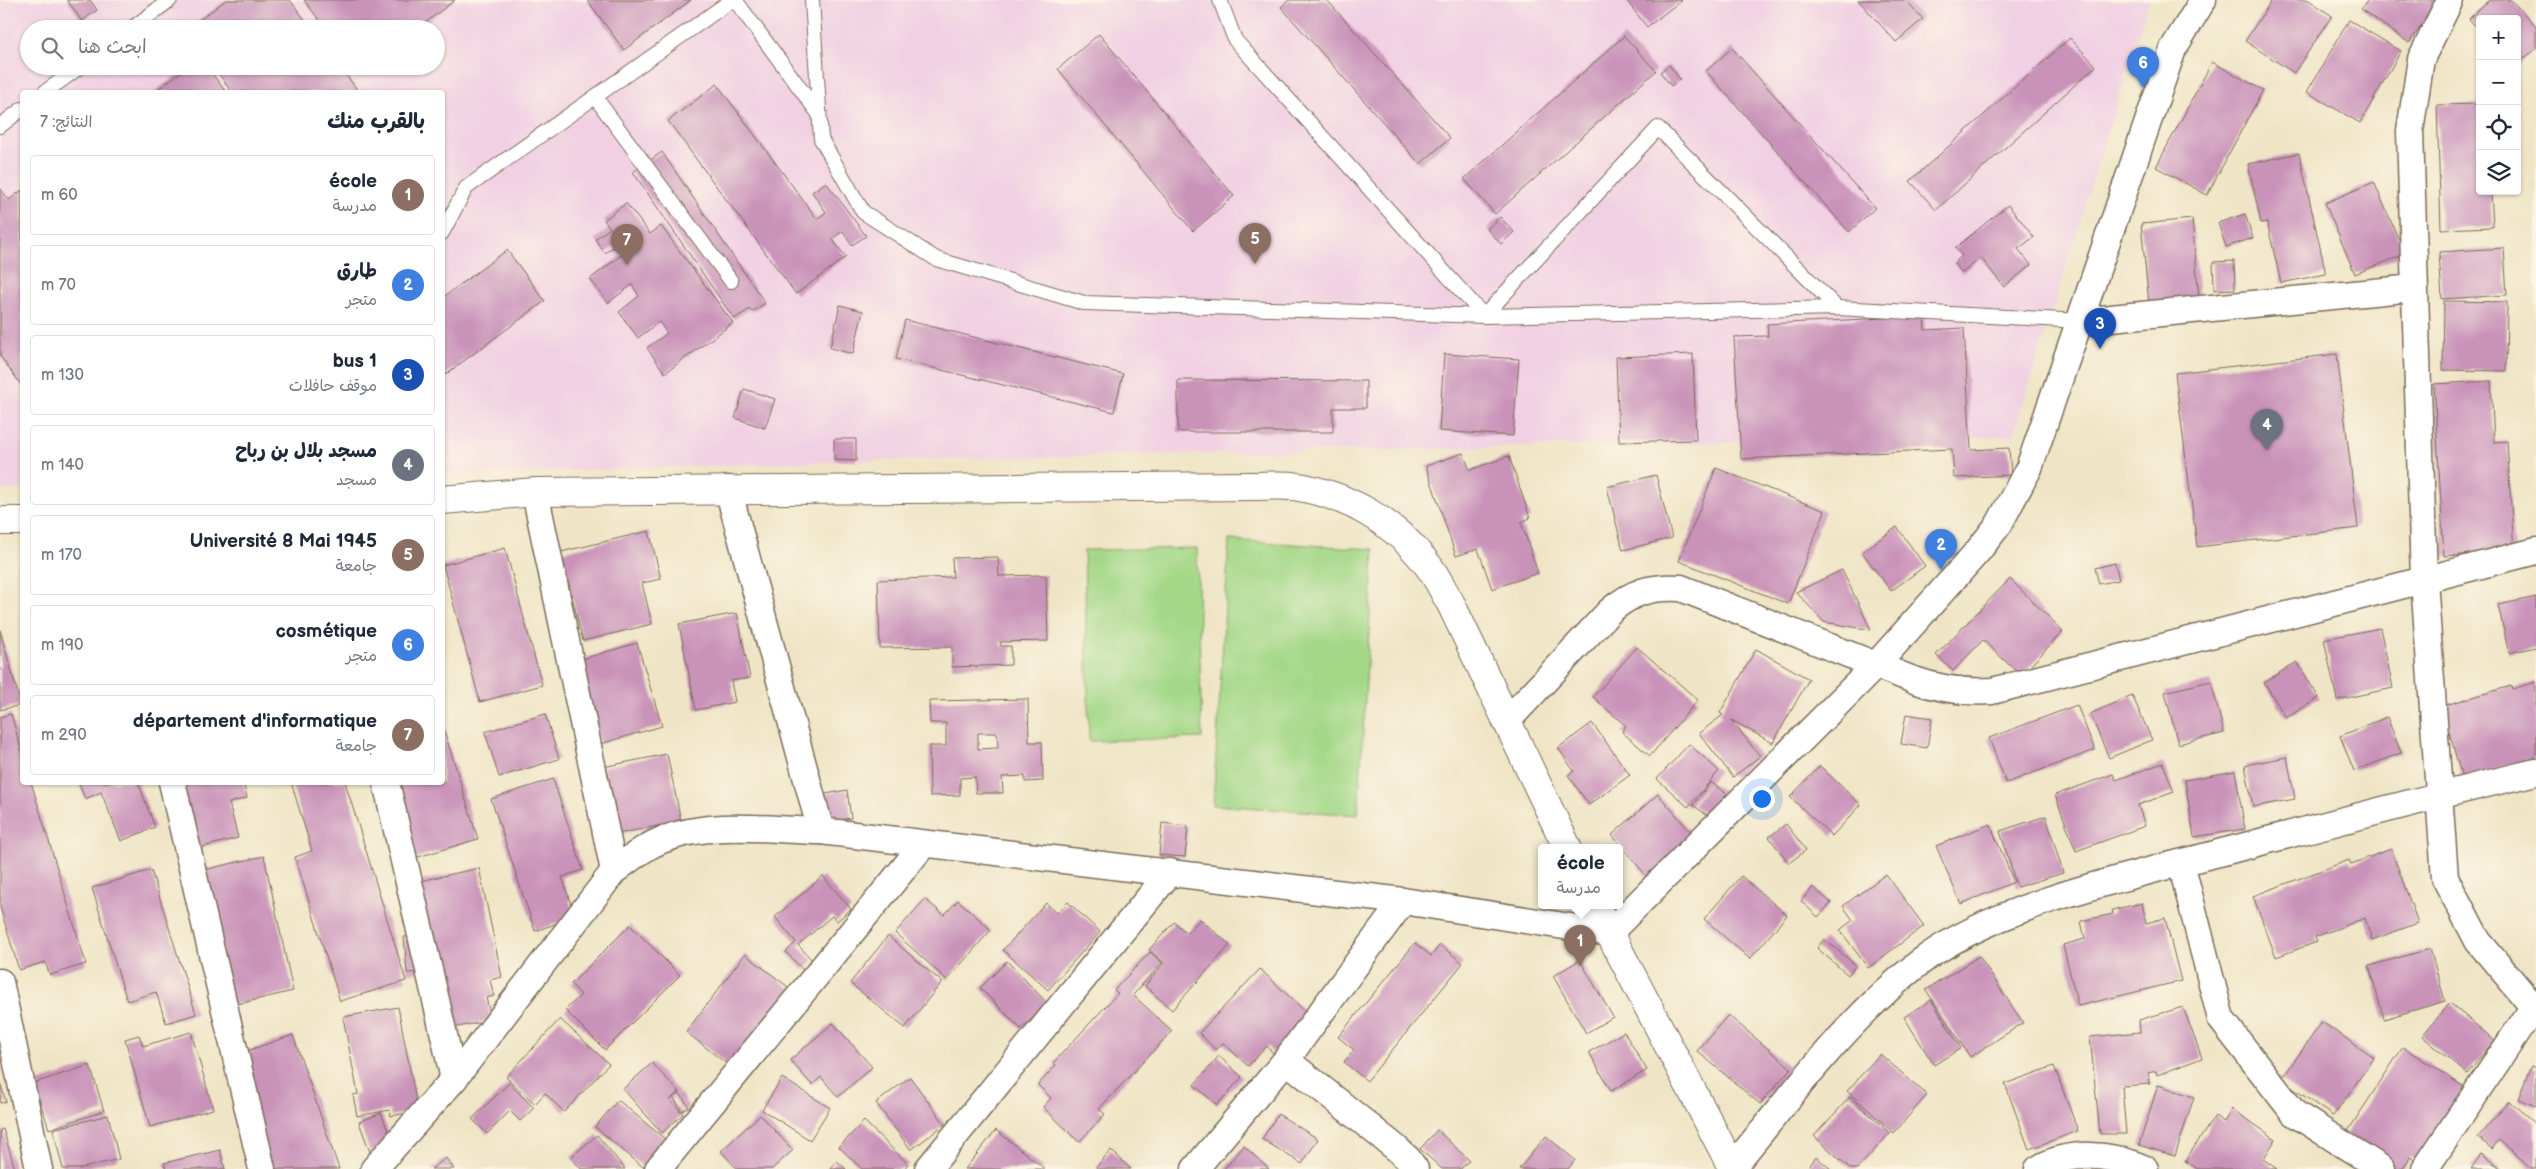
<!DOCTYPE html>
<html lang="ar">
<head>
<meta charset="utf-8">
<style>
  :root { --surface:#fff; --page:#f6f6f7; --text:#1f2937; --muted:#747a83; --line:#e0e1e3; --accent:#1f6fb2 }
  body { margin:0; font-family:"Balsamiq Sans","Playpen Sans Arabic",sans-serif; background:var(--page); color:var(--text); direction:rtl }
  .controls { position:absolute; right:15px; top:15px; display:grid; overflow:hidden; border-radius:5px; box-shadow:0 1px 4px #0004 }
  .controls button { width:45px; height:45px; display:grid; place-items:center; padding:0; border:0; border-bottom:1px solid var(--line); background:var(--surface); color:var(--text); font:25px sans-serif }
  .you { position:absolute; left:1761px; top:798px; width:18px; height:18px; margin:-12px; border:4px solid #fff; border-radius:50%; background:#1a73e8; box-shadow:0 0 0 8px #1a73e833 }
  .badge { display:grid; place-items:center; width:32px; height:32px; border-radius:50%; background:var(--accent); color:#fff; font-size:16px; font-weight:700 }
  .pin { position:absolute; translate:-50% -41px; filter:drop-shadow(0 1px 2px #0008) }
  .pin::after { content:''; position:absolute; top:26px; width:18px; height:15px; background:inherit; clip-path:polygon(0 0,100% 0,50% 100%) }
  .popup { position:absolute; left:1538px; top:844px; width:85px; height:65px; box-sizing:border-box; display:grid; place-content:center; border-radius:5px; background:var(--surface); filter:drop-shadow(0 1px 4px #0005); font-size:16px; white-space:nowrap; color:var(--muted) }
  .popup b { font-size:19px; color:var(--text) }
  .popup::after { content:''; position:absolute; left:50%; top:100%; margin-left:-10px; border:10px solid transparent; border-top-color:var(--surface) }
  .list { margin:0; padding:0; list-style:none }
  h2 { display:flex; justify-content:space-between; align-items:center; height:65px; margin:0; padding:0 20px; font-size:21px }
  h2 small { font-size:16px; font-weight:400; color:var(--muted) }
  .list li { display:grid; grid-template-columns:32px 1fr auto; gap:15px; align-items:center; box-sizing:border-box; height:80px; margin:0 10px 10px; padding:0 10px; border:1px solid var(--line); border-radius:5px }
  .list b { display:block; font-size:19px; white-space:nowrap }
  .list p { margin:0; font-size:16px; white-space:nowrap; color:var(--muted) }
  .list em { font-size:16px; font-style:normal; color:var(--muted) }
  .icon { flex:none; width:28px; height:28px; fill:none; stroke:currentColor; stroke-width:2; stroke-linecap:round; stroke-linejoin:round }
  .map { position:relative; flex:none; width:2536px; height:1169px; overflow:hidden; direction:ltr }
  .search { position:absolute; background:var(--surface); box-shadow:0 1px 4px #0004; left:20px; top:20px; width:425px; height:55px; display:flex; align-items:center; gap:12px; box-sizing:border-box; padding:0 18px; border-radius:28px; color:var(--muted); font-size:19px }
  .panel { position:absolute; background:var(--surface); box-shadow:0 1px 4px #0004; left:20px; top:90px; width:425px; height:695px; border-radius:5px; direction:rtl }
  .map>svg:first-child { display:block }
  .built { fill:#f1d0e3; fill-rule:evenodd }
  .green { fill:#a4d888; stroke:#708153 }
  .building { fill:#c993b9; fill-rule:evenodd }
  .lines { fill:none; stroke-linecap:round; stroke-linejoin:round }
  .service-casing { stroke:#7a6b59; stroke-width:16 }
  .minor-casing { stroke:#7a6b59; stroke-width:29 }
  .tertiary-casing { stroke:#7a6b59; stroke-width:30 }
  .service { stroke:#fff; stroke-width:14 }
  .minor { stroke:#fff; stroke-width:26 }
  .tertiary { stroke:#fff; stroke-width:28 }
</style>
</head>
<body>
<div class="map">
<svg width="2536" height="1169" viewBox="0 0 2536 1169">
  <rect width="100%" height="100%" fill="#fcf5e5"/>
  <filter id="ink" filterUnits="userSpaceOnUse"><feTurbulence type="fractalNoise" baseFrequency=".02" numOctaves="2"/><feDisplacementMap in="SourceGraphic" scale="10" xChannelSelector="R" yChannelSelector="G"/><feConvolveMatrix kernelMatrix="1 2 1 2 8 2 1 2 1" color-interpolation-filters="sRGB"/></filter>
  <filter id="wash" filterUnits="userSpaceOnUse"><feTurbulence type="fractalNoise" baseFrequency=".0096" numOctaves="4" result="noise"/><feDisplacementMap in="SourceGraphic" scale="20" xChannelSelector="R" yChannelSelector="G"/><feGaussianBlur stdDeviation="1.12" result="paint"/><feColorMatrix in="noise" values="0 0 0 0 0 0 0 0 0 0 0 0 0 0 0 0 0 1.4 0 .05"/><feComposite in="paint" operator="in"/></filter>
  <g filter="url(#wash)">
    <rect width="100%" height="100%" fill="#efe5c6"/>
    <!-- built -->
    <path class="built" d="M0 0H2149L2013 436 814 462 443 475 442 92H22V489L0 490ZM29 29H436V66H29Z"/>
    <!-- green -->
    <g class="green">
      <path d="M1229 540 1374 549 1358 815 1213 805Z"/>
      <path d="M1197 548 1202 738 1089 741 1084 550Z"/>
    </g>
    <g id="blocks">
      <!-- building -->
      <g class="building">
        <path d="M67 0H90L97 10 82 21Z"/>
        <path d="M226 0H290L312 29H187Z"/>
        <path d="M304 0H455L417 29H326Z"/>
        <path d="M587 0H691L624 50Z"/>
        <path d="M1289 0H1327L1450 138 1420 164 1281 7Z"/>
        <path d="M1626 0H1682L1647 27Z"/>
        <path d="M1858 0H1906L1923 19 1896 42Z"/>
        <path d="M2272 0H2309L2332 16 2294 73 2245 41Z"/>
        <path d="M2368 0H2435L2438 2 2409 43 2361 9Z"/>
        <path d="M2489 0H2511L2536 26V48L2517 65V19H2480V31L2469 19Z"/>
        <path d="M2349 20 2401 51 2360 123 2307 92Z"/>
        <path d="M1099 34 1234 196 1193 231 1058 69Z"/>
        <path d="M1624 36 1656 71 1495 214 1464 179Z"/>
        <path d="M2070 38 2096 66 1936 210 1910 181Z"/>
        <path d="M1732 48 1875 208 1849 232 1706 71Z"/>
        <path d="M2212 62 2263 90 2207 195 2156 167Z"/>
        <path d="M1669 65 1680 79 1671 86 1660 72Z"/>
        <path d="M189 66H206L226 92H154Z"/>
        <path d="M213 66H339L359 92H232Z"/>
        <path d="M717 84 817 219 826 212 812 192 826 182 866 236 852 245 843 231 832 239 846 257 796 294 668 121Z"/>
        <path d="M2480 104V191H2491L2493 227 2441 229 2437 105Z"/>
        <path d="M662 152 765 303 752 312 750 309 734 319 633 172Z"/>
        <path d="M2299 153 2326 274 2281 283 2267 222 2261 223 2248 164Z"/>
        <path d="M2374 182 2405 254 2355 274 2325 203Z"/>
        <path d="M0 188 9 200 22 190V386L0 356Z"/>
        <path d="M626 203 650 234 661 226 733 323 665 373 647 348 667 333 659 322 638 338 619 312 639 296 632 285 608 303 590 279 627 251 620 242 605 253 595 239 610 228 604 220Z"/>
        <path d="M2008 205 2034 237 2018 249 2031 265 2004 287 1981 258 1962 273 1954 263 1962 256 1955 248Z"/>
        <path d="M2245 214 2253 238 2226 247 2218 223Z"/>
        <path d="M1500 217 1514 232 1501 244 1487 229Z"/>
        <path d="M2192 219 2199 299 2149 304 2141 224Z"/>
        <path d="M2504 248 2507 295 2442 299 2439 252Z"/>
        <path d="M507 250 545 301 442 377V298Z"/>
        <path d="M2234 261 2235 289 2214 290 2213 262Z"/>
        <path d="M2444 301 2507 302 2506 371 2443 370Z"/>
        <path d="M840 305 863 311 853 354 830 348Z"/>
        <path d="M1924 316 1925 330 1964 328 1971 450 2009 448 2011 475 1954 478 1952 449 1741 459 1734 337 1768 336 1767 324Z"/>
        <path d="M905 320 1123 374 1114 412 896 359Z"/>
        <path d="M1444 354 1519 359 1513 436 1439 431Z"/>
        <path d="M1693 354 1696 440 1619 442 1616 357Z"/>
        <path d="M2337 354 2358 528 2197 547 2175 373Z"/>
        <path d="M1178 380 1366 381V408H1333V432H1178Z"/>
        <path d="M2491 381 2494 442 2507 441 2514 552 2444 556 2434 384Z"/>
        <path d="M744 389 775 399 765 428 735 418Z"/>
        <path d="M834 439H856V461L834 460Z"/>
        <path d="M1463 453 1470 470 1509 456 1530 518 1521 522 1538 573 1492 589 1478 549 1456 556 1426 466Z"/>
        <path d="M1716 468 1825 511 1788 604 1679 561Z"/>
        <path d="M1656 475 1672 538 1623 550 1607 487Z"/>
        <path d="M1897 527 1925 566 1891 591 1862 552Z"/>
        <path d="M649 531 661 579 642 583 652 624 583 641 561 552Z"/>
        <path d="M505 548 542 685 480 702 443 565Z"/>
        <path d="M998 557 999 576 1046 575 1048 641 1000 642 1001 646H1011V665L952 667V647L880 648 878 580 953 577 952 558Z"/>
        <path d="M2115 563 2119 580 2099 584 2095 568Z"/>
        <path d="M1842 570 1871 630 1824 622 1796 592Z"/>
        <path d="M2010 579 2063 631 2021 676 1983 640 1953 671 1936 655Z"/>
        <path d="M2536 597V647L2509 653 2498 605Z"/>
        <path d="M737 613 750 678 731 681 735 702 696 710 679 624Z"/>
        <path d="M2380 628 2393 688 2337 700 2324 639Z"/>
        <path d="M0 630 21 705 0 710Z"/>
        <path d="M637 643 662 726 600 744 575 661Z"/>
        <path d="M1637 647 1698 700 1650 756 1622 732 1626 726 1593 697Z"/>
        <path d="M1756 649 1809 679 1773 743 1731 720 1760 756 1733 777 1699 733 1723 715 1720 713Z"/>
        <path d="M2297 662 2319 698 2286 718 2264 682Z"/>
        <path d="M2211 681 2224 733 2178 744 2165 692Z"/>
        <path d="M2536 682V757L2462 778 2442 706 2511 686 2512 689Z"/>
        <path d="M2132 695 2152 740 2109 758 2090 714Z"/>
        <path d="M1028 699 1029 742H1042L1043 781 1025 782V776L1002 777 1003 793H976L975 777 960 778V795L930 796 929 746H946V723H930L929 701ZM978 733H997L998 748 978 749Z"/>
        <path d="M2077 705 2095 750 2006 783 1989 738Z"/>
        <path d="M11 714 22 753V782H31L86 964 50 975 45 962 19 970 0 907V717Z"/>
        <path d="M545 714 559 759 499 777 485 732Z"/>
        <path d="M1906 714 1932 718 1927 748 1901 744Z"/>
        <path d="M2387 717 2401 753 2354 771 2340 736Z"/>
        <path d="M1592 723 1630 775 1589 805 1568 775 1574 771 1558 748Z"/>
        <path d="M443 727 478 839 408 860 395 782H442Z"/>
        <path d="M1689 744 1719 771 1688 807 1657 779Z"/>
        <path d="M667 754 681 821 618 834 603 767Z"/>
        <path d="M2287 757 2295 799 2253 807 2245 765Z"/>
        <path d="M2163 763 2174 792 2138 805 2145 826 2076 851 2055 795 2113 774 2116 780Z"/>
        <path d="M1820 766 1861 805 1832 836 1790 797Z"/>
        <path d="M2235 771 2245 829 2194 837 2185 780Z"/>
        <path d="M553 779 583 870 562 877 575 917 535 931 491 799Z"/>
        <path d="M78 782H138L155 827 121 841 101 792 85 799Z"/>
        <path d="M178 782H243L247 798 229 803 238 838 195 849Z"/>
        <path d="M291 782H345L406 981 340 1001 295 857 312 851Z"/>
        <path d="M1711 782 1728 795 1711 818 1693 805Z"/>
        <path d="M847 790 851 818 826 822 821 795Z"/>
        <path d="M1658 794 1696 838 1649 879 1612 835Z"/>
        <path d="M2046 816 2063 873 2017 887 2000 831Z"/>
        <path d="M1162 823 1188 826 1185 857 1159 855Z"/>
        <path d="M1786 824 1806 850 1789 863 1769 837Z"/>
        <path d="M1990 824 2014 882 1961 904 1936 846Z"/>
        <path d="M2391 849 2418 923 2372 940 2365 918 2315 937 2317 942 2276 957 2253 896 2349 860 2351 864Z"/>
        <path d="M264 856 293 991 229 1006 199 871Z"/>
        <path d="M479 868 502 977 490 980 494 996 486 998 492 1020 448 1029 416 882Z"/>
        <path d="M151 870 196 1014 166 1023 156 992 127 1001 92 888Z"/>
        <path d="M1886 874 1924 926 1868 968 1840 930 1853 920 1843 906Z"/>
        <path d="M823 876 851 909 837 921 832 916 798 945 813 961 803 970 786 952 796 942 775 917Z"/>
        <path d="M1741 876 1787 915 1750 959 1704 919Z"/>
        <path d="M1813 887 1831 903 1818 917 1801 901Z"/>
        <path d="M925 899 944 915 958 900 991 930 947 980 895 933Z"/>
        <path d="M1068 902 1100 932 1048 990 1003 950 1046 903 1057 913Z"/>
        <path d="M2142 903 2146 923 2165 918 2181 981 2078 1006 2063 945 2085 939 2081 921 2113 914 2112 910Z"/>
        <path d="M1200 919 1230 945 1172 1010 1145 986 1164 963 1149 950 1174 922 1187 933Z"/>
        <path d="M630 925 680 975 605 1050 565 1010 581 995 571 984Z"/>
        <path d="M426 935 429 972 407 973 404 937Z"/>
        <path d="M888 936 942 982 905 1028 850 983Z"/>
        <path d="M1824 939 1856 965 1848 975 1817 948Z"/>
        <path d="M1415 943 1431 956 1440 945 1463 963 1367 1081 1344 1062 1354 1050 1338 1037Z"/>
        <path d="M2430 949 2445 1001 2384 1019 2369 966Z"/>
        <path d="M1150 952 1162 963 1133 995 1172 1031 1099 1109 1105 1114 1079 1142 1043 1107 1051 1098 1038 1085 1056 1065 1053 1063 1118 993 1114 990Z"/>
        <path d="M745 954 792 990 732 1068 686 1032Z"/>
        <path d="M1979 956 2023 1023 1970 1057 1926 990Z"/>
        <path d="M1580 960 1613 1017 1586 1033 1553 976Z"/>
        <path d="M1007 961 1048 1004 1021 1029 980 988Z"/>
        <path d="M1260 969 1309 1015 1273 1053 1267 1046 1248 1066 1223 1043 1216 1050 1199 1033Z"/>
        <path d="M1931 1000 1961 1048 1934 1065 1904 1017Z"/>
        <path d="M2450 1003 2495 1041 2467 1074 2422 1036Z"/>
        <path d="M398 1007 418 1111 391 1116 390 1110 357 1116 353 1095 358 1094 343 1017Z"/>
        <path d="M2183 1007 2202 1058 2157 1075 2156 1071 2148 1073 2150 1084 2122 1086 2126 1134H2100L2090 1037 2140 1032 2139 1020Z"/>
        <path d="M1728 1015 1791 1068 1760 1104 1697 1051Z"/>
        <path d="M560 1019 609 1064 564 1112 545 1093 535 1104 506 1077Z"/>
        <path d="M2322 1022 2374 1058 2333 1116 2281 1080Z"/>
        <path d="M833 1023 872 1067 838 1097 821 1077 812 1085 790 1060Z"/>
        <path d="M191 1032 213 1109 150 1127 125 1039 139 1035 143 1046Z"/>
        <path d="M1624 1032 1647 1070 1611 1091 1589 1052Z"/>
        <path d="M293 1035 339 1169H268L229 1057Z"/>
        <path d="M2403 1047 2464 1087 2435 1131 2423 1166 2410 1157 2402 1169H2398L2346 1134Z"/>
        <path d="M1880 1054 1927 1095 1894 1133 1847 1091Z"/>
        <path d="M1219 1056 1242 1077 1217 1105 1194 1085Z"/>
        <path d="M652 1063 679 1092 670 1100 683 1114 662 1133 623 1089Z"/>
        <path d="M90 1065 104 1111 49 1129 34 1083Z"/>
        <path d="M2054 1066 2078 1131 2029 1149 2005 1084Z"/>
        <path d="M2531 1066 2536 1068V1106L2518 1099Z"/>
        <path d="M910 1077 945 1124 911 1150 876 1103Z"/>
        <path d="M782 1078 830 1108 810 1140 762 1110Z"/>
        <path d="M0 1082 6 1102 0 1103Z"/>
        <path d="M509 1083 534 1108 520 1121 510 1111 487 1134 472 1119Z"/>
        <path d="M2158 1085 2194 1097 2175 1156 2139 1145Z"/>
        <path d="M680 1093 689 1107 682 1111 673 1097Z"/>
        <path d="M1850 1097 1890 1133 1857 1169H1851L1814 1136Z"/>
        <path d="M618 1100 666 1140 643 1167 595 1127Z"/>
        <path d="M2509 1101 2536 1124V1169H2531L2499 1140 2492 1149 2478 1137Z"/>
        <path d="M2232 1109 2276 1139 2263 1159 2277 1169H2198L2185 1161 2215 1116 2224 1122Z"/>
        <path d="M381 1113 393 1143 370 1152 359 1122Z"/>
        <path d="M1278 1114 1318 1139 1302 1164 1262 1139Z"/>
        <path d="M108 1115 119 1159 79 1169H63L53 1129Z"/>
        <path d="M760 1115 793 1150 772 1169H737L721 1151Z"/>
        <path d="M864 1121 908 1164 904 1169H862L839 1147Z"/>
        <path d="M3 1129 15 1169H0V1130Z"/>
        <path d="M996 1130 1045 1169H965Z"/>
        <path d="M1437 1130 1469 1160 1461 1169H1442L1420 1149Z"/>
        <path d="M597 1135 625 1169H581L571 1157Z"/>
        <path d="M1546 1136 1575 1160 1568 1169H1519Z"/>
        <path d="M1244 1146 1269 1169H1224Z"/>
        <path d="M220 1150 225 1169H166L164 1163Z"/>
        <path d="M1111 1150 1131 1169H1098L1096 1167Z"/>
        <path d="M2481 1154 2502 1169H2471Z"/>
        <path d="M1816 1157 1831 1169H1807Z"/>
        <path d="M446 1158 454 1169H431Z"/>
        <path d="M837 1161 846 1169H830Z"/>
      </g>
    </g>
  </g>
  <g filter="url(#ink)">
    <use href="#blocks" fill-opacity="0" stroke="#7a6b59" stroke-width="1"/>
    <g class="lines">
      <defs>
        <g id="service">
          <path d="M735 0 819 114"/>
          <path d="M812 0 821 139 863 212 936 259 1084 303 1484 316 1837 308 2081 321"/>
          <path d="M1220 0 1235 40 1484 316 1658 128 1837 308"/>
          <path d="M131 29 170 0"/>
          <path d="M45 92 81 66"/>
          <path d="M595 97 731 281"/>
          <path d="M0 126 22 109"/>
          <path d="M442 233 466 188 732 0"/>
        </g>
        <g id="minor">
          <path d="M2450 0 2421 59 2410 131 2424 580 2445 878 2478 941 2536 1010"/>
          <path d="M2081 321 2414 288"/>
          <path d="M728 489 821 831"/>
          <path d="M535 492 614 871"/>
          <path d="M1506 722 1610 611C1632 592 1651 586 1681 588L1911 679C1939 689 1963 693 1992 691L2536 551"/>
          <path d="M172 782 262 1169"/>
          <path d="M386 782 454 1079"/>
          <path d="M2181 863 2221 1019 2294 1113 2382 1169"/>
          <path d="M0 982 39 1169"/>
          <path d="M1286 1060 1396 1148 1408 1159 1415 1169"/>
          <path d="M374 1169 454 1079 614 871C630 859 644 847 662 840 711 820 770 830 821 831L1403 901 1609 933 1877 664 1978 551 1999 524 2029 468 2173 49 2203 0"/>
          <path d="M658 1169 923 845"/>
          <path d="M928 1169 1170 872"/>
          <path d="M1195 1169 1286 1060 1403 901"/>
          <path d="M1731 1169C1790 1098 1846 1020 1919 963 1993 906 2125 877 2215 854 2322 826 2429 797 2536 772"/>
          <path d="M2038 1169C2069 1150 2113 1153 2145 1169"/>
          <path d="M2425 1169 2533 1008"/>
        </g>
        <g id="tertiary">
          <path d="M442 500 535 492 1251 486C1264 486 1279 485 1293 486 1347 494 1397 523 1430 568 1438 579 1444 592 1451 604L1567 847"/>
          <path d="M0 521H22"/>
          <path d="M1595 905 1733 1169"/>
        </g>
      </defs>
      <!-- service casing -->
      <use href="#service" class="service-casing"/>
      <!-- minor casing -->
      <use href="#minor" class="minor-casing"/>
      <!-- tertiary casing -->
      <use href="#tertiary" class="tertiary-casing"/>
      <!-- service -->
      <use href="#service" class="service"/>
      <!-- minor -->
      <use href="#minor" class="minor"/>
      <!-- tertiary -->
      <use href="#tertiary" class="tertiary"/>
    </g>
  </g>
</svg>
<div class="controls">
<button>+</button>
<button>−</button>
<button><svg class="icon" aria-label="locate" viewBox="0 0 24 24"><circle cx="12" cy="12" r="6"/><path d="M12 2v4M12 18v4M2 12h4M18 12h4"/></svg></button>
<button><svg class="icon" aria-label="layers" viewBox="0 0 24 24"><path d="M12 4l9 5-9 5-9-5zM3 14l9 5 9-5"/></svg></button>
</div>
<div class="you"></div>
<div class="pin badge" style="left:1580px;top:966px;background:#8d6e63">1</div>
<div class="popup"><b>école</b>مدرسة</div>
<div class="pin badge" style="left:1941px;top:570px;background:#3f7fe0">2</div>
<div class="pin badge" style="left:2100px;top:349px;background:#1a4fb4">3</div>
<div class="pin badge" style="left:2267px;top:450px;background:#6b7280">4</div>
<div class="pin badge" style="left:1255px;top:264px;background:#8d6e63">5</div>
<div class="pin badge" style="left:2143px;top:88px;background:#3f7fe0">6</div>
<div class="pin badge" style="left:627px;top:265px;background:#8d6e63">7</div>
<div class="search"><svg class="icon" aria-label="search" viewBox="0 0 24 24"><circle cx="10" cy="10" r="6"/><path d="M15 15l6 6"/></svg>ابحث هنا</div>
<section class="panel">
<h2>بالقرب منك<small>النتائج: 7</small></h2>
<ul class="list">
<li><span class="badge" style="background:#8d6e63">1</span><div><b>école</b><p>مدرسة</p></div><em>60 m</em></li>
<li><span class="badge" style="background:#3f7fe0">2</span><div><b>طارق</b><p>متجر</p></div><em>70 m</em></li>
<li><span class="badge" style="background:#1a4fb4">3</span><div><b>bus 1</b><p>موقف حافلات</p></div><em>130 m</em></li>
<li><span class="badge" style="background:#6b7280">4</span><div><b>مسجد بلال بن رباح</b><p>مسجد</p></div><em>140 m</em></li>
<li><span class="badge" style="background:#8d6e63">5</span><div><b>Université 8 Mai 1945</b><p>جامعة</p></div><em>170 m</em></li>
<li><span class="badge" style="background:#3f7fe0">6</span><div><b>cosmétique</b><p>متجر</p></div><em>190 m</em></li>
<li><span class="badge" style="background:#8d6e63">7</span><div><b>département d'informatique</b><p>جامعة</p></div><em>290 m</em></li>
</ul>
</section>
</div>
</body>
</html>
